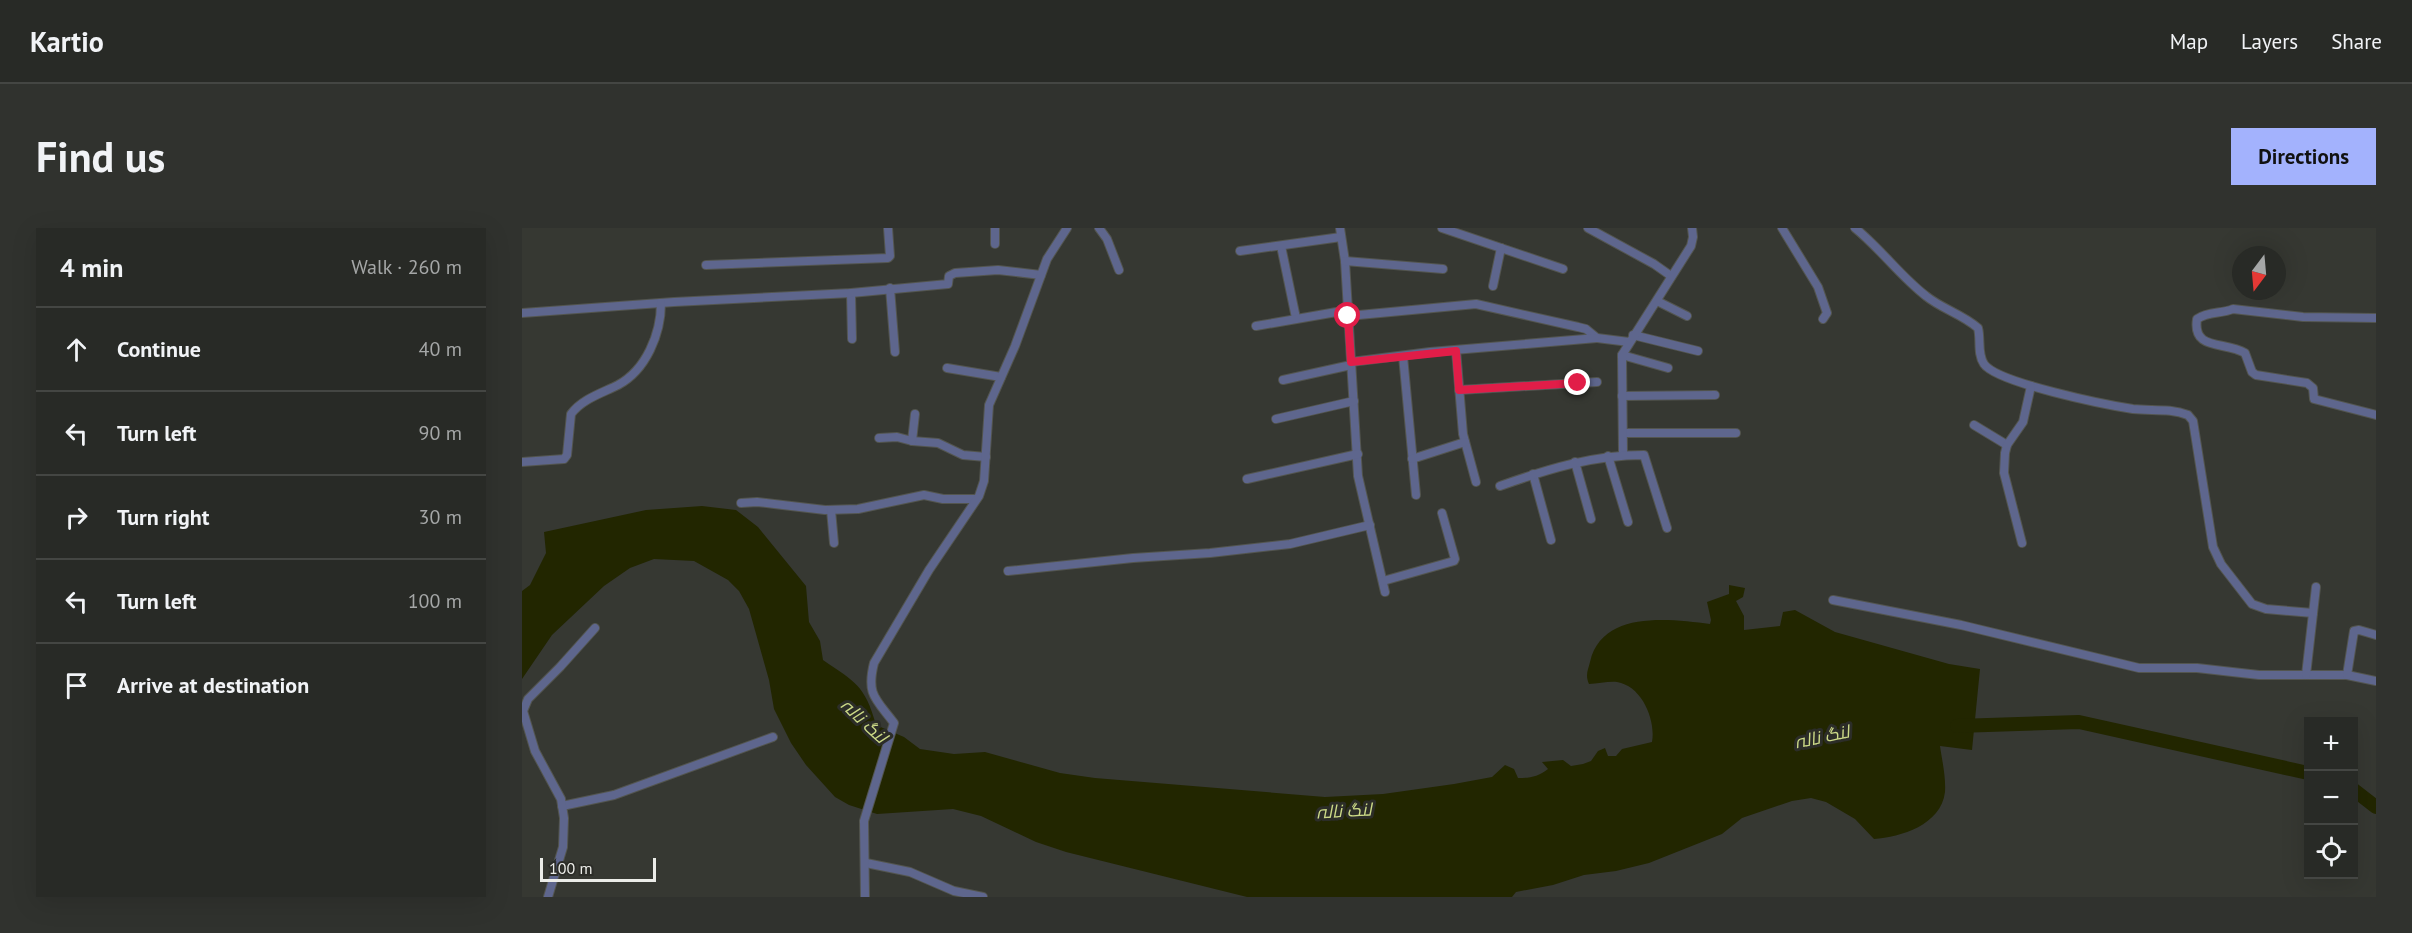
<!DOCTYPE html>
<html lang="en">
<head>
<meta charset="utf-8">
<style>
  :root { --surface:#282a26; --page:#30322e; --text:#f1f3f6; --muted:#a5a7a7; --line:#444643; --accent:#a3b2fd }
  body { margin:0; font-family:"PT Sans",Cairo,sans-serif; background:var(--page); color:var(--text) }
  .controls { position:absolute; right:18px; bottom:18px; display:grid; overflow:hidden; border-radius:0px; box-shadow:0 6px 24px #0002 }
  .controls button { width:54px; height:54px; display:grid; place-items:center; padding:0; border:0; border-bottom:2px solid var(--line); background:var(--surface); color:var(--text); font:30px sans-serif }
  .compass { position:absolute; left:1710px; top:18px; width:54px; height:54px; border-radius:50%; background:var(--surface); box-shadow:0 6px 24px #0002; rotate:196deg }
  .scale { position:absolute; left:18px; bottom:15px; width:116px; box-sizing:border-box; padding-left:6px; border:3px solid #ebece8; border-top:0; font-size:16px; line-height:21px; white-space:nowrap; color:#ebece8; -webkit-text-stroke:4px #2c2d28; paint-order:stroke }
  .stop { position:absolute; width:18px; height:18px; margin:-14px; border:4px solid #e11d48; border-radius:50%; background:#fff }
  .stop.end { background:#e11d48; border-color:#fff; box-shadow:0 2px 6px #0008 }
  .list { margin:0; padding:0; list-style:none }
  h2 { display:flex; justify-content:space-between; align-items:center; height:78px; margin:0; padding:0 24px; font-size:26px }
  h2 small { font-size:20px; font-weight:400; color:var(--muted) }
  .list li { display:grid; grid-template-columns:39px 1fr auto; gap:18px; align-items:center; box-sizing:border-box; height:84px; padding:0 24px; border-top:2px solid var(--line) }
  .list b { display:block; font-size:22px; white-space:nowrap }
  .list em { font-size:20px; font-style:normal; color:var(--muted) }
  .icon { flex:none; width:33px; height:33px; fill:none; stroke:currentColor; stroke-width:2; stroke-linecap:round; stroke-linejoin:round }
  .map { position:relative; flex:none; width:1854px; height:669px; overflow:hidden; border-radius:0px }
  header { display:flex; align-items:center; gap:36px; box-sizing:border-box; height:84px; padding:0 30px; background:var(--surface); border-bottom:2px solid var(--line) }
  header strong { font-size:28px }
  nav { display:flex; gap:33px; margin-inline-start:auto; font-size:21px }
  .intro { display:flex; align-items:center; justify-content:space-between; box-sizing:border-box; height:144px; padding:0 36px }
  h1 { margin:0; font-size:42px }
  .button { padding:15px 27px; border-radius:0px; background:var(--accent); color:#111; font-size:21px; font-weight:700 }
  main { display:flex; gap:36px; padding:0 36px }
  aside { flex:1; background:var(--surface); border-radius:0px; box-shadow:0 6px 24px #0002 }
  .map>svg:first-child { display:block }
  .water { fill:#222600 }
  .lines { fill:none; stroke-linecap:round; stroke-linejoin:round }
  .river { stroke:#222600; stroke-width:14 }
  .street-casing { stroke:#53554f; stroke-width:10 }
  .street { stroke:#5e668d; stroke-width:8 }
  .route { stroke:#e11d48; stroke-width:8 }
  .labels { text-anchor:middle; stroke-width:6; stroke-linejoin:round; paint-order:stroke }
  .water-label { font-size:18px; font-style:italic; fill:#ccda87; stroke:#2c2d28 }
</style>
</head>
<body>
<header>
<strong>Kartio</strong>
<nav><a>Map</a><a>Layers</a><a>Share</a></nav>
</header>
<div class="intro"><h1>Find us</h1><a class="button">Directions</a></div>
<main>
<aside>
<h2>4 min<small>Walk · 260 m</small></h2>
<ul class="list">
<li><svg class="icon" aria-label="ahead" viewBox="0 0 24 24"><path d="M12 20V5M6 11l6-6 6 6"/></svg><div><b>Continue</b></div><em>40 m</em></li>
<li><svg class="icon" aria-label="left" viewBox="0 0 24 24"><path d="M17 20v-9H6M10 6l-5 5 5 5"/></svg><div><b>Turn left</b></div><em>90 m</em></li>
<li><svg class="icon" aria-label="right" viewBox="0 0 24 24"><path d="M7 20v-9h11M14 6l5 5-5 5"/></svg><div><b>Turn right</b></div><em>30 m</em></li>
<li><svg class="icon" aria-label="left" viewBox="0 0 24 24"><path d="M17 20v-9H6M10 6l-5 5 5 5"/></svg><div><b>Turn left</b></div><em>100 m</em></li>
<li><svg class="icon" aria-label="arrive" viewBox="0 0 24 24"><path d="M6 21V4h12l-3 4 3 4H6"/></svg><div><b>Arrive at destination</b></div></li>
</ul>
</aside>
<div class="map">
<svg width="1854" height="669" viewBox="0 0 1854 669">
  <rect width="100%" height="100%" fill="#363832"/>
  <!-- water -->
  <path class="water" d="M180 278 214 282 236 299 284 358 287 394 298 413 301 432C333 454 343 457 354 497L382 509 398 521 432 526 463 524 538 545 573 550 803 569 861 566 932 556 970 549 983 537 992 541 996 550C1008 550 1016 549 1026 541L1020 534 1041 532 1049 538 1061 536 1069 533 1076 523 1083 520 1086 528H1094L1100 521 1130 514C1134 492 1120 458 1095 454 1087 453 1076 456 1067 456 1063 447 1066 442 1068 434 1080 382 1147 391 1188 396L1189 392 1185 374 1207 366V357L1223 360 1221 369 1214 373 1222 388V402L1258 398 1261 384 1273 382 1313 404 1427 436 1458 441 1450 522 1418 518C1420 532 1424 549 1423 564 1419 597 1379 609 1352 611L1333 591 1304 574 1289 570 1270 573 1220 590 1200 606 1127 635 1094 643 1062 647 1031 657 994 664 990 669H725L544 624 514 614 459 588 431 581 355 586 327 577 313 569 284 537 269 515 252 481 247 452 227 381 217 363 206 352 172 333 132 331 108 340 82 358 30 407 0 451V363L8 357 24 325 22 304 124 282Z"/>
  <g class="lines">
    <!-- river -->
    <g class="river">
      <path d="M1435 498 1557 494 1786 545"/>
      <path d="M1832 562 1854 579"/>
    </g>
    <defs>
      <g id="street">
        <path d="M577 0 585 11 597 42"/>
        <path d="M818 0 823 33 836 248 863 364"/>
        <path d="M920 0 1041 41"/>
        <path d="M1066 0 1132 36 1149 48"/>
        <path d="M1260 0 1296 59 1305 85 1301 91"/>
        <path d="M1333 0C1359 21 1378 48 1404 68 1420 81 1440 86 1456 100 1459 111 1455 126 1462 136 1475 155 1585 177 1611 181 1630 183 1648 180 1666 187L1671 193 1691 319 1699 336 1730 376 1744 381 1791 385"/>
        <path d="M473 16V0"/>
        <path d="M759 18 774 90"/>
        <path d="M718 23 819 9"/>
        <path d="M823 33 921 41"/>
        <path d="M184 37 366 30 368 28 366 0"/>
        <path d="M971 58 979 20"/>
        <path d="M368 60 373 124"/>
        <path d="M329 65 330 111"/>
        <path d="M1135 73 1165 88"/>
        <path d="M0 85 152 74 329 65 426 56 427 48 433 45 476 42 519 47"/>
        <path d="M826 88 954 76 1056 99 1064 101 1075 110 1107 114"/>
        <path d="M1854 90 1781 89 1711 81C1699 86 1686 83 1675 91 1670 123 1703 113 1723 125L1730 144 1734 147 1785 155 1791 160 1792 171 1854 187"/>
        <path d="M734 98 826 82"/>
        <path d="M1111 107 1176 123"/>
        <path d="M934 122 941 206 954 254"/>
        <path d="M1100 127 1146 140"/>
        <path d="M881 128 894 267"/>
        <path d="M829 134 908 124 1075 110"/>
        <path d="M425 140 479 149"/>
        <path d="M761 152 829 137"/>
        <path d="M937 162 1075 154"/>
        <path d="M1100 168 1193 167"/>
        <path d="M754 191 832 173"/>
        <path d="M1452 197 1485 217"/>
        <path d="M1101 205H1214"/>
        <path d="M357 210 375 209 390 213 416 215 441 227 464 229"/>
        <path d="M390 213 393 186"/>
        <path d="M1101 227 1100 127 1169 18 1171 9 1170 0"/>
        <path d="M1086 228 1106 294"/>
        <path d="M890 231 943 214"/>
        <path d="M0 234 42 231 45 227 49 186C60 171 80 165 96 157 124 142 139 106 139 75"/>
        <path d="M1053 234 1069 291"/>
        <path d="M1011 246 1029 312"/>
        <path d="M725 251 836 226"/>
        <path d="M978 258C1026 241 1071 227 1122 227L1145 300"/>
        <path d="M219 275 235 274 303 282 336 281 402 267 421 271H454"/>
        <path d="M309 282 312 315"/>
        <path d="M1500 315 1482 245 1483 225 1485 217 1501 194 1509 158"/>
        <path d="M486 343 611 330 688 325 768 316 848 297"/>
        <path d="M861 353 932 333 933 331 920 285"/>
        <path d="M1311 372 1439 397 1617 440H1675L1737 447H1825L1854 453"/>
        <path d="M1784 447 1794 359"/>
        <path d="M1825 447 1832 403 1837 402 1854 407"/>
        <path d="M40 578 92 567 251 509"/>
        <path d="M344 635 388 644 432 663 461 669"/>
        <path d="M26 669 41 619 42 590 39 571 13 523 1 483 6 471 38 439 73 400"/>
        <path d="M343 669 342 593 372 495C354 471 344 467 352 435L407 342 457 268 462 253 467 177 493 118 525 31 545 0"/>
      </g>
    </defs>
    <!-- street casing -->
    <use href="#street" class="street-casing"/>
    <!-- street -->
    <use href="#street" class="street"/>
  </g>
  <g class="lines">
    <!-- route -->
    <path class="route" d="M826 88 829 134 934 123 937 162 1056 155"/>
  </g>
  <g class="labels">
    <!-- water labels -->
    <g class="water-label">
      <text transform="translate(342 493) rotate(43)" y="6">لنگ نالہ</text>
      <text transform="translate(1300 509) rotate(-12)" y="6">لنگ نالہ</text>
      <text transform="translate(822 583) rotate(-3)" y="6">لنگ نالہ</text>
    </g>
  </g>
</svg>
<div class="controls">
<button>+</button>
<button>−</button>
<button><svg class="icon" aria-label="locate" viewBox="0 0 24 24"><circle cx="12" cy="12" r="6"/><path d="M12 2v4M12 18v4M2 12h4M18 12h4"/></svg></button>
</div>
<svg class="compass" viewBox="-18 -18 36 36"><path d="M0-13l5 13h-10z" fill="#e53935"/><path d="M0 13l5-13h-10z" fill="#a5a7a7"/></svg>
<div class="scale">100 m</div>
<div class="stop" style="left:826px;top:88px"></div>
<div class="stop end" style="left:1056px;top:155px"></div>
</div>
</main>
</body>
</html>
